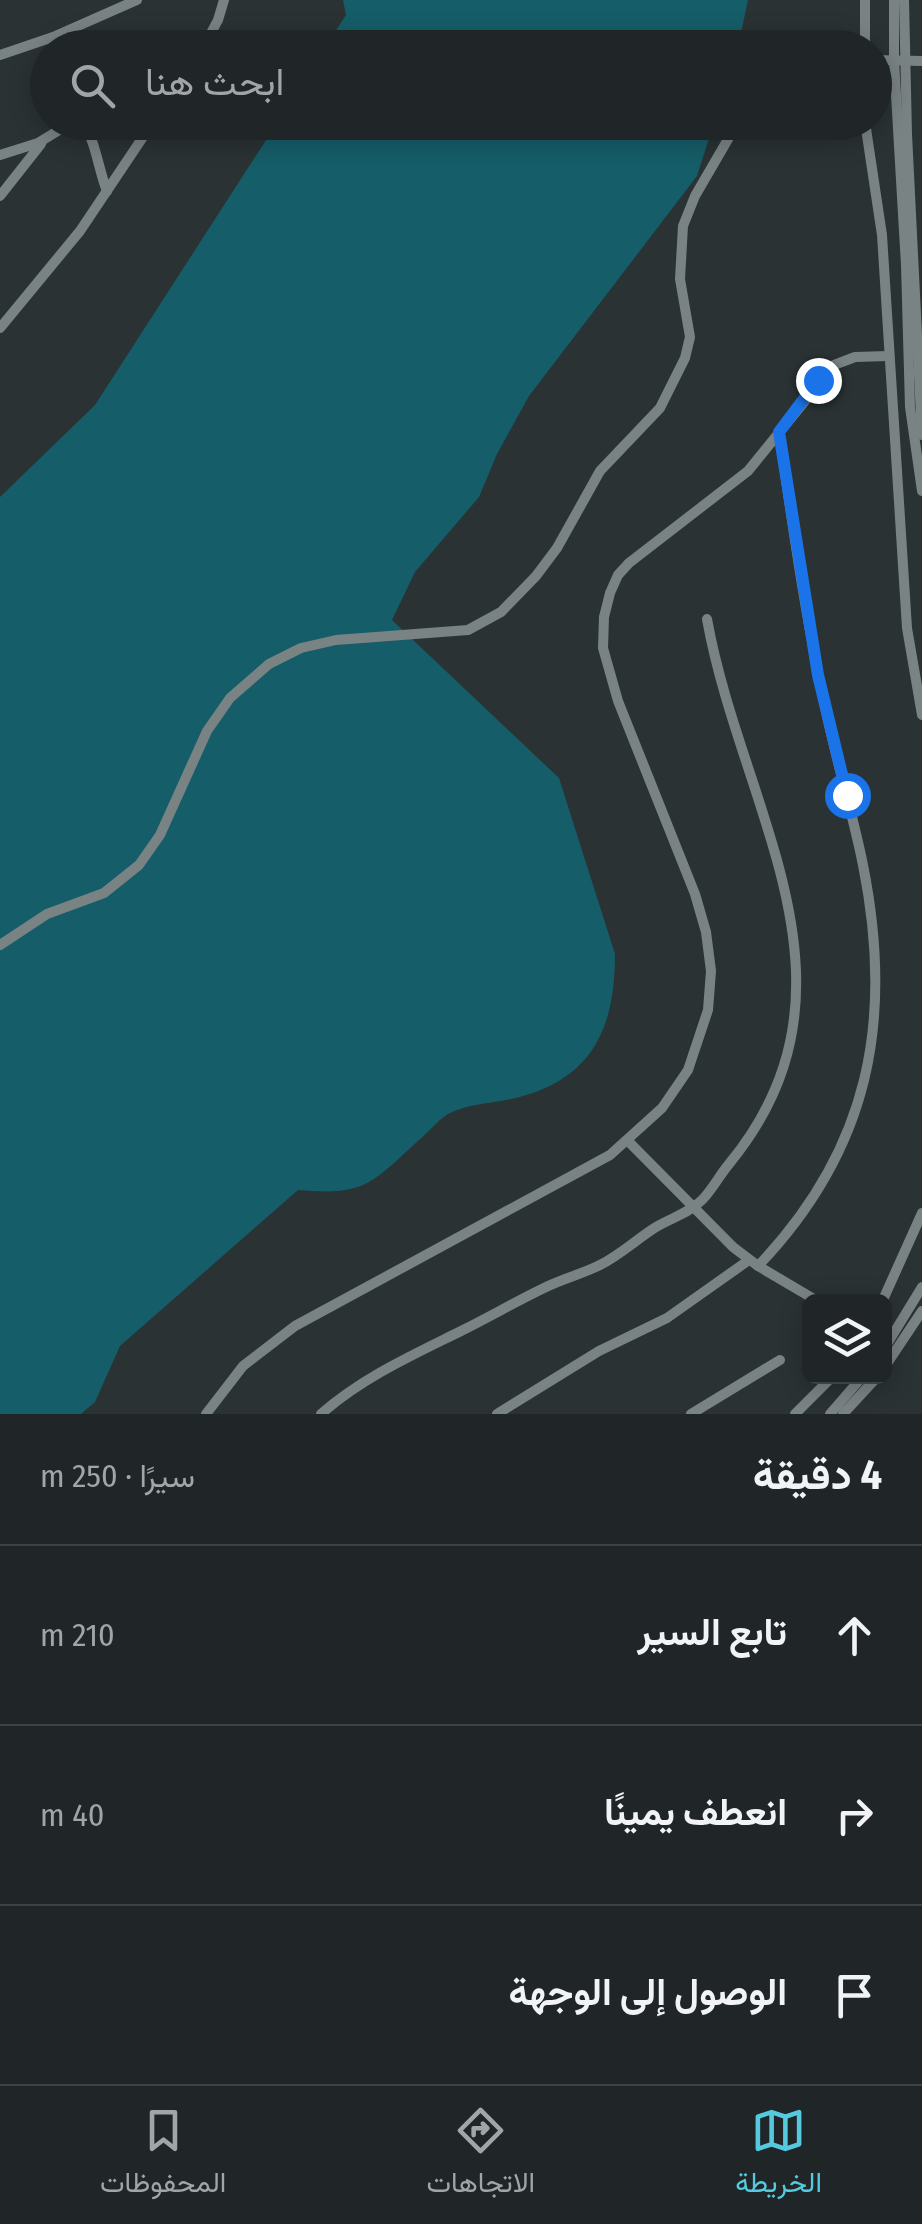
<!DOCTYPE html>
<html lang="ar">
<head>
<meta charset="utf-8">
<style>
  :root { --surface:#202627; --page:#2d3233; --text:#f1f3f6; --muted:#a2a5a7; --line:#3d4344; --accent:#55cadf }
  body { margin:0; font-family:"Fira Sans Condensed",Vazirmatn,sans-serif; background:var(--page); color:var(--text); direction:rtl }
  .controls { position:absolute; right:30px; bottom:30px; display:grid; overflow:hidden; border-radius:15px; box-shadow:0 5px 25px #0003 }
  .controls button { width:90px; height:90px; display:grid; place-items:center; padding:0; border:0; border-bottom:2px solid var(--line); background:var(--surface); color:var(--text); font:50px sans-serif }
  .stop { position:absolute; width:30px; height:30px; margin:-22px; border:8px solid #1a73e8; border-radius:50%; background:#fff }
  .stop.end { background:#1a73e8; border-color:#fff; box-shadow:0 2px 10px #0008 }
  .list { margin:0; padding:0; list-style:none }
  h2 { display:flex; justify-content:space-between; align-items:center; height:130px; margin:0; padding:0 40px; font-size:42px }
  h2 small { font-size:32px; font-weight:400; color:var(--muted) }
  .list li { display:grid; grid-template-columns:65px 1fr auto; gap:30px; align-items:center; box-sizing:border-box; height:180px; padding:0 40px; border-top:2px solid var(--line) }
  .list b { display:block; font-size:38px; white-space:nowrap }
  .list em { font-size:32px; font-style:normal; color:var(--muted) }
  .icon { flex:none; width:55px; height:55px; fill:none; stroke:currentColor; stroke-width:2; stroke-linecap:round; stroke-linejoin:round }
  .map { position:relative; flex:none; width:922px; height:1414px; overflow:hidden; direction:ltr }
  .search { position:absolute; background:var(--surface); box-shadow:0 5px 25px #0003; left:30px; right:30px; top:30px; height:110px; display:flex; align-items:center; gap:25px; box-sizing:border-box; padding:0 35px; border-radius:55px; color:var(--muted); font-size:38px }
  .sheet { height:670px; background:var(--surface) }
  nav { display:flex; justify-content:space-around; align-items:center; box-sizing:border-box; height:140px; border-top:2px solid var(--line); background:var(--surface); font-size:28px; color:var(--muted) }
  nav a { display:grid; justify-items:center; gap:5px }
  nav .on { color:var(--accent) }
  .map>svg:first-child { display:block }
  .green { fill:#155d68 }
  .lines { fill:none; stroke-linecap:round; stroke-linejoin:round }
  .minor { stroke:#7a8384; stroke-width:10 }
  .route { stroke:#1a73e8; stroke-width:12 }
</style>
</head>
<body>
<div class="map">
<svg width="922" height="1414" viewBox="0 0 922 1414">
  <rect width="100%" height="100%" fill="#2a3234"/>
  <!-- green -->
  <g class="green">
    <path d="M343 0H748L738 47H325L346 15Z"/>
    <path d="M277 123H714L697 176 529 396 497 454 479 497 415 572 392 620 559 778 615 954C615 1029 592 1079 516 1098 495 1103 466 1104 448 1114 438 1120 428 1133 419 1140 371 1184 365 1196 298 1190L120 1346 95 1402 81 1414H0V497L95 405Z"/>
  </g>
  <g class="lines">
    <!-- minor -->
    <g class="minor">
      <path d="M865 0V48"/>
      <path d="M894 0V61L906 265 910 407 922 491"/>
      <path d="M904 0 907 134 922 435"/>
      <path d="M203 48 218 20 224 0"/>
      <path d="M0 55 53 37 137 0"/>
      <path d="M874 60 922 61"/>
      <path d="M865 122 882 235 907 628 922 715"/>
      <path d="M0 155 38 143 69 124 84 126C95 138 99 172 107 191"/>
      <path d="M0 196 41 144"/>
      <path d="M0 328 80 231 153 122"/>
      <path d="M0 945 47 914 104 893 139 865 160 835 207 731 230 698 269 664 301 648 336 640 468 630 501 612 536 576 557 548 600 471 660 408 685 358 690 337 680 279 683 226 695 196 738 122"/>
      <path d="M628 1141 733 1247 758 1266 819 1302"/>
      <path d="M758 1266C870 1149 894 1020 863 865 852 810 835 757 824 702 805 613 792 522 779 432"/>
      <path d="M882 1302 922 1213"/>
      <path d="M884 1349 922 1287"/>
      <path d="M884 1368 922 1311"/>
      <path d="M206 1414 243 1366 295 1326 610 1155 662 1108 688 1070 708 1010 711 971 706 932 695 894 618 701 603 648 604 617 610 593 618 575 629 563 748 471 834 365 855 357 888 356"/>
      <path d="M321 1414C363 1377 413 1355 463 1330 491 1316 517 1301 544 1288 562 1279 582 1274 600 1265 620 1255 637 1239 656 1227 671 1218 689 1213 702 1200 712 1190 719 1176 729 1164 876 985 741 810 707 619"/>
      <path d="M497 1414 599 1351 667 1318 749 1260"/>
      <path d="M691 1414 780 1360"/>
      <path d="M795 1414 833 1376"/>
      <path d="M830 1414 863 1376"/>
      <path d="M843 1414 878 1376"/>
    </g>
  </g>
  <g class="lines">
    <!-- route -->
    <path class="route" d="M818 380 779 432 818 675 847 795"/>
  </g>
</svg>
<div class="controls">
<button><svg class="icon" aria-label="layers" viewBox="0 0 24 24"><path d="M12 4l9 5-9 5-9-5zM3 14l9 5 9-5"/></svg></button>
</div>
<div class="stop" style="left:847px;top:795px"></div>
<div class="stop end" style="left:818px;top:380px"></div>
<div class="search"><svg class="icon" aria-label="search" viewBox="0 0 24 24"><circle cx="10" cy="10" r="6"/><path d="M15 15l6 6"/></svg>ابحث هنا</div>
</div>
<section class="sheet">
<h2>4 دقيقة<small>سيرًا · 250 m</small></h2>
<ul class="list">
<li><svg class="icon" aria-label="ahead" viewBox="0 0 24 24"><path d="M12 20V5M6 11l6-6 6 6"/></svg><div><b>تابع السير</b></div><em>210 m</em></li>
<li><svg class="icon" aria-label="right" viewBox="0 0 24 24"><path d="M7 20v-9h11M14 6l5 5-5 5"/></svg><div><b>انعطف يمينًا</b></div><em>40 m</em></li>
<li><svg class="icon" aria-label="arrive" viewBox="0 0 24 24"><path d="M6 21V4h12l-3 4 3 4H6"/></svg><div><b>الوصول إلى الوجهة</b></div></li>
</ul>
</section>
<nav>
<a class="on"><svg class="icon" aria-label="map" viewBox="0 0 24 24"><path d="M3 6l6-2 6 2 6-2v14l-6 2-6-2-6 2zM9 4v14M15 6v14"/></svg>الخريطة</a>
<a><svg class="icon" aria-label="directions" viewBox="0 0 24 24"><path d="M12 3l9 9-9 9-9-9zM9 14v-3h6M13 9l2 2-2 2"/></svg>الاتجاهات</a>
<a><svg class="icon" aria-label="saved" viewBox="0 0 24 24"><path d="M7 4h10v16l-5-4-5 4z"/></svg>المحفوظات</a>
</nav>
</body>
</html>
